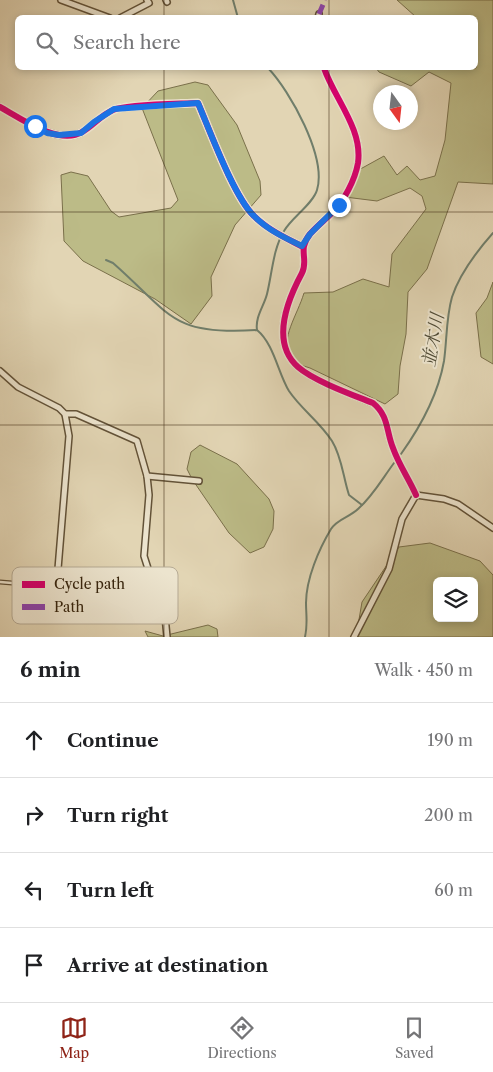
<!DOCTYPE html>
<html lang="en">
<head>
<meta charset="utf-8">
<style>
  :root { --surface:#fff; --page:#f2f2f2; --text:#202124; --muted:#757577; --line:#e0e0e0; --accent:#8f2418 }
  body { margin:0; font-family:"Libre Caslon Text","Noto Serif JP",serif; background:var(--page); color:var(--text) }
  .controls { position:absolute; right:15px; bottom:15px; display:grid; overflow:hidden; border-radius:8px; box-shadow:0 2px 8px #0003 }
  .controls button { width:45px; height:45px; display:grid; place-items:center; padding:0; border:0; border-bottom:1px solid var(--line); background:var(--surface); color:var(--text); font:25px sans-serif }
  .compass { position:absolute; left:373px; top:85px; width:45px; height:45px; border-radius:50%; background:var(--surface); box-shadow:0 2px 8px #0003; rotate:165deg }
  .stop { position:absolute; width:15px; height:15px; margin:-11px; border:4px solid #1a73e8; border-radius:50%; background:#fff }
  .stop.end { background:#1a73e8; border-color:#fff; box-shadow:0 1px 5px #0008 }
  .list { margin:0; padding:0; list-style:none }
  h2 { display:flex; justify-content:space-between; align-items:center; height:65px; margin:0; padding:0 20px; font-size:21px }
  h2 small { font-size:16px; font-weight:400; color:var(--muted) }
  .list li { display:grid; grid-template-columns:32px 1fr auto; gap:15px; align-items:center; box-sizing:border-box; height:75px; padding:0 20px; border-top:1px solid var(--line) }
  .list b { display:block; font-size:19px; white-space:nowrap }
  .list em { font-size:16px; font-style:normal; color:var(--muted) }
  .icon { flex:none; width:28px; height:28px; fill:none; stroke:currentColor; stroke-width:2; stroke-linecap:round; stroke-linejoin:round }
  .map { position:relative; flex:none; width:493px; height:637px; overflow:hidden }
  .search { position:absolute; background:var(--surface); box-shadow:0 2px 8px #0003; left:15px; right:15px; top:15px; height:55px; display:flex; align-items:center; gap:12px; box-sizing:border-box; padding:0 18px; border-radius:8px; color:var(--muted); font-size:19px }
  .sheet { height:365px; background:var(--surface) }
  nav { display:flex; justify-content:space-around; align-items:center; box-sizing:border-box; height:70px; border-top:1px solid var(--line); background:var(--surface); font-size:14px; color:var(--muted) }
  nav a { display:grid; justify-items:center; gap:2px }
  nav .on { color:var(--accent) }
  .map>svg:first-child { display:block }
  .green { fill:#bcbb87; stroke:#7a704b; fill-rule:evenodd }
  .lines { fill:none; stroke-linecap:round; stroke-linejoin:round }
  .stream { stroke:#707e6b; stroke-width:2 }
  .lane-casing { stroke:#625238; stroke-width:5 }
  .street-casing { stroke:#625238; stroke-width:8 }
  .lane { stroke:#ece4ce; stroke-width:2.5 }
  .street { stroke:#ece4ce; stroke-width:5 }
  .quiet { stroke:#8e44ad; stroke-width:5; stroke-dasharray:10 5; stroke-linecap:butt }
  .cycleway-casing { stroke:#ece4ce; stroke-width:9 }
  .cycleway { stroke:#d6006c; stroke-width:6 }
  .route { stroke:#1a73e8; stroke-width:6 }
  .grid { fill:none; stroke:#38260f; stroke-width:1; stroke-opacity:0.55 }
  .labels { text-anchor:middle; stroke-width:4; stroke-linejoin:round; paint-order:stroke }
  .water-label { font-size:18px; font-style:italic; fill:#4f4b36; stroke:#ece4ce }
  .key { fill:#ece4ce; stroke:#b6ab95; stroke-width:1 }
  .key-label { font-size:14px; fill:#38260f }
</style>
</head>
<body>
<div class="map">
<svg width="493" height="637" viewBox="0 0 493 637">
  <rect width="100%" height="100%" fill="#e2d5b4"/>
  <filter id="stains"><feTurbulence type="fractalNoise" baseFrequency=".004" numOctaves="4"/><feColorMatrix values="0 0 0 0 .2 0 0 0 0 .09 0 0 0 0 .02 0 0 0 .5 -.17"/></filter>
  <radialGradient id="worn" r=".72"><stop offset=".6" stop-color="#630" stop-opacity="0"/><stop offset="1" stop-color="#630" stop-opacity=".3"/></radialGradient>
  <!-- green -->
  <g class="green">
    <path d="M397 0H493V184L458 182 427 269 408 292 406 334 400 366 398 394 385 404 310 368 288 361C281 336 297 316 304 293L333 292 363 279 389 287 392 254 426 209 422 196 410 188 377 201 345 197 355 172 384 156 397 175 407 166 420 180 435 176 445 140 451 83 429 72 411 86 379 72 376 68H476V18L416 17Z"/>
    <path d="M195 82 208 85 237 125 260 181 261 195 235 225 211 277 212 296 191 324 155 299 83 261 64 241 61 175 71 172 88 176 111 211 119 217 171 208 178 200 142 108 158 91Z"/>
    <path d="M493 282V364L481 357 476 313 487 298Z"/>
    <path d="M200 445 237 464 269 499 274 511 273 529 264 547 250 553 229 533 192 479 187 469 191 452Z"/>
    <path d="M430 543 480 561 493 575V637H356L362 602 399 547ZM437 581H474V618H437Z"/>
    <path d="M208 625 217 629 218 637H148L145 631 163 636Z"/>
  </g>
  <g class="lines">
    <!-- stream -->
    <g class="stream">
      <path d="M233 0 238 18"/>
      <path d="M106 260 113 263C171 314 171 336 257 330 274 344 278 373 289 391 301 409 320 422 332 441 342 457 343 477 349 495L362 505"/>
      <path d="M257 330C255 317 264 306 267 294 272 274 273 249 284 231 291 218 313 204 317 190 327 157 290 91 268 68"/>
      <path d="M401 454C421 426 438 395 444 361 447 340 446 318 452 297 460 273 477 251 493 233"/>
      <path d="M305 637C308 624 306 615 306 603 306 579 319 549 331 529 337 519 350 517 358 509 373 496 382 479 394 463"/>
    </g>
    <defs>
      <path id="lane" d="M0 582 168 596"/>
      <g id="street">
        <path d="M61 0 110 18"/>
        <path d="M166 0 167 2"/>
        <path d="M120 18 149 3 147 0"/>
        <path d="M318 18 319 14"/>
        <path d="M324 68C334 98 363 129 358 163 355 180 344 201 332 213 325 220 317 226 310 234 297 250 309 259 302 273 288 299 270 342 298 367 314 381 353 395 373 403 389 416 386 431 393 448 399 465 409 479 416 495"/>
        <path d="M0 107C20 118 59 146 82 132 93 126 101 115 113 110 127 104 181 104 198 103 210 131 234 197 254 216 268 230 286 238 303 247"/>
        <path d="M0 371 18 387 59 408 65 414 69 436 55 605"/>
        <path d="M65 414H76L137 441 147 476 149 495 144 556 151 578 163 595 167 637"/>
        <path d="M147 476 199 481"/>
        <path d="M416 495 444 499 458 504 493 528"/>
        <path d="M354 637 389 569 402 519 416 495"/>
      </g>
    </defs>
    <!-- lane casing -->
    <use href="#lane" class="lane-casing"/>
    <!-- street casing -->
    <use href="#street" class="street-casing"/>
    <!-- lane -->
    <use href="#lane" class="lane"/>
    <!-- street -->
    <use href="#street" class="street"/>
    <!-- quiet -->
    <path class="quiet" d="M319 14 325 0"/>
    <defs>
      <g id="cycleway">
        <path d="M324 68C334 98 363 129 358 163 355 180 344 201 332 213 325 220 317 226 310 234 297 250 309 259 302 273 288 299 270 342 298 367 314 381 353 395 373 403 389 416 386 431 393 448 399 465 409 479 416 495"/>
        <path d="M0 107C20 118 59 146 82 132 93 126 101 115 113 110 127 104 181 104 198 103 210 131 234 197 254 216 268 230 286 238 303 247"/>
      </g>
    </defs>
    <!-- cycleway casing -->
    <use href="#cycleway" class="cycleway-casing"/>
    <!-- cycleway -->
    <use href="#cycleway" class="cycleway"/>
  </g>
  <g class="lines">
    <!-- route -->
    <path class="route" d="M35 126 47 133 59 135 81 133 94 122 114 109 198 103C210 131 234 197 254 216 268 230 285 238 302 246L310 234 339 205"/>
  </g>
  <!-- grid -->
  <path class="grid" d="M164 0V18M329 0V18M164 68V637M329 68V637M0 212H493M0 425H493"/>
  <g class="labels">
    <!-- water labels -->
    <g class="water-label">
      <text transform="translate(433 340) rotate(-80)" y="6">並木川</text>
    </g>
  </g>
  <!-- legend -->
  <rect x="12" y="567" width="166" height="57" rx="8" class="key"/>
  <rect x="22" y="581" width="23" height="7" fill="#d6006c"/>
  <rect x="22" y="604" width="23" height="6" fill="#8e44ad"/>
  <g class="key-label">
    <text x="54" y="589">Cycle path</text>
    <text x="54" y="612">Path</text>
  </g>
  <rect width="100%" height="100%" filter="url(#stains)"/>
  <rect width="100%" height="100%" fill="url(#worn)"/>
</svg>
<div class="controls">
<button><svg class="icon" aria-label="layers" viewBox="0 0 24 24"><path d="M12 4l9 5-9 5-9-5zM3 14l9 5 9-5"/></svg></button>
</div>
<svg class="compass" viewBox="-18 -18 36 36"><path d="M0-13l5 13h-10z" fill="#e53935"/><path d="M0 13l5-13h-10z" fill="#757577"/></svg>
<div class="stop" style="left:35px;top:126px"></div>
<div class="stop end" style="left:339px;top:205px"></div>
<div class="search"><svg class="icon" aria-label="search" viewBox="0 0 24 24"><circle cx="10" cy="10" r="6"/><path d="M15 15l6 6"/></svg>Search here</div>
</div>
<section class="sheet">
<h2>6 min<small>Walk · 450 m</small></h2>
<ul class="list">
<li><svg class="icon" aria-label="ahead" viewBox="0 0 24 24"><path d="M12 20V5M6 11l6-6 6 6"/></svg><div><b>Continue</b></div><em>190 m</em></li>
<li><svg class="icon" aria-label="right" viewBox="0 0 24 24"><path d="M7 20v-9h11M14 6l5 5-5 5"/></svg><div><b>Turn right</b></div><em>200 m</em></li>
<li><svg class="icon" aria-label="left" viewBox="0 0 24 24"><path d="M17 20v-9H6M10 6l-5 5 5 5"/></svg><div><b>Turn left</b></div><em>60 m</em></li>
<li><svg class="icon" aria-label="arrive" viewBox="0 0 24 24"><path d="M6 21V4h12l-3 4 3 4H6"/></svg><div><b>Arrive at destination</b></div></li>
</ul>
</section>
<nav>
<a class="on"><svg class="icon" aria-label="map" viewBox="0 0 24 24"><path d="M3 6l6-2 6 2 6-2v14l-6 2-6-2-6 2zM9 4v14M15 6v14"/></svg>Map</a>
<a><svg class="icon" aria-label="directions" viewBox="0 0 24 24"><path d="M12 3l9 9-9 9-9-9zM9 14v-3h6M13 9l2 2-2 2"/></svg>Directions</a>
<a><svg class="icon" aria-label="saved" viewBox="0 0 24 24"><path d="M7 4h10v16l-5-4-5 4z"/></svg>Saved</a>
</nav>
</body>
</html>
